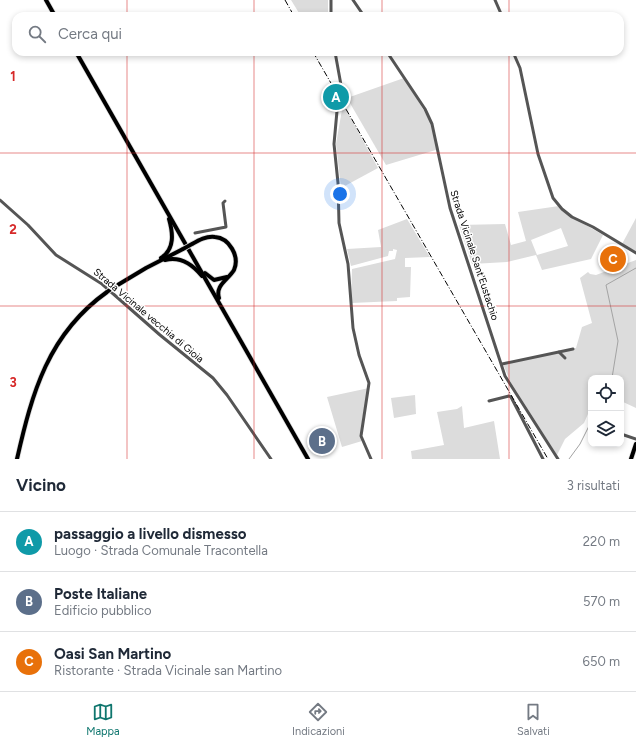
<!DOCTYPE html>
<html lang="it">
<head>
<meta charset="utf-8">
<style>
  :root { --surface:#fff; --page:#f2f2f3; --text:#1f2937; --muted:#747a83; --line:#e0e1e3; --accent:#0f766e }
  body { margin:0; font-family:Figtree,sans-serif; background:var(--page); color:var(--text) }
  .controls { position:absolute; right:12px; bottom:12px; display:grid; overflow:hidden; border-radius:8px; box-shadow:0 2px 6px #0003 }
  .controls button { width:36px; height:36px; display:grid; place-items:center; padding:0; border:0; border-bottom:1px solid var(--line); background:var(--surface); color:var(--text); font:20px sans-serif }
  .you { position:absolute; left:340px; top:194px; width:14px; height:14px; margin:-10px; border:3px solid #fff; border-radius:50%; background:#1a73e8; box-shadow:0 0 0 6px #1a73e833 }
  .badge { display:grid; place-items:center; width:26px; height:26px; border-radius:50%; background:var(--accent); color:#fff; font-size:13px; font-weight:700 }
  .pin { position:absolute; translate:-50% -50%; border:2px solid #fff; box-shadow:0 1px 4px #0006 }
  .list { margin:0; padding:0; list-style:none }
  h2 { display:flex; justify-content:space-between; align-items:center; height:52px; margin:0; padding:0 16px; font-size:17px }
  h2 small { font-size:13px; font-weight:400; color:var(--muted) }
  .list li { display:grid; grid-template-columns:26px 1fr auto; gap:12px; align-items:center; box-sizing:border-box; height:60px; padding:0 16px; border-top:1px solid var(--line) }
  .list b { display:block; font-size:15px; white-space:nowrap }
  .list p { margin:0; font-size:13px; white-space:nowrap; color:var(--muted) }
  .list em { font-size:13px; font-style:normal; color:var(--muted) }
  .icon { flex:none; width:22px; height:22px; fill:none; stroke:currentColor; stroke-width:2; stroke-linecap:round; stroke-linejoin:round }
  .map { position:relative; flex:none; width:636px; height:459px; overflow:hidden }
  .search { position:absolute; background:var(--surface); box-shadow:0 2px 6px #0003; left:12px; right:12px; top:12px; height:44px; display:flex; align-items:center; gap:10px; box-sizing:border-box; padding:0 14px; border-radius:12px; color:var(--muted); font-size:15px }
  .sheet { height:232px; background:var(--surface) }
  nav { display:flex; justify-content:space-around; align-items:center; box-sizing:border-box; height:56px; border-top:1px solid var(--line); background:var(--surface); font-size:11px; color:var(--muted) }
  nav a { display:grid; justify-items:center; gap:2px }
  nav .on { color:var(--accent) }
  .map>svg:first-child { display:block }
  .green { fill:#dcdcdc; fill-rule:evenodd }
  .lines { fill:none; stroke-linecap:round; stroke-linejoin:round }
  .stream { stroke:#a3a3a3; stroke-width:1 }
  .major-casing { stroke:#dbdbdb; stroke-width:5.5 }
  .minor { stroke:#555; stroke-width:3 }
  .major { stroke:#000; stroke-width:4 }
  .rail { stroke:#000; stroke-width:1; stroke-dasharray:6 2 1 2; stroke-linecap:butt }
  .major-bridge-casing { stroke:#dbdbdb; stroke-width:5.5; stroke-linecap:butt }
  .major-bridge { stroke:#000; stroke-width:4 }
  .grid { fill:none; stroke:#d62828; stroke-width:1; stroke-opacity:0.55 }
  .labels { text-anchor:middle; stroke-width:3; stroke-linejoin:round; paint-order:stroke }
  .street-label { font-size:10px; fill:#000; stroke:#fff }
  .grid-label { font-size:13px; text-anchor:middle; font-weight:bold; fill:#d62828; stroke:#fff; stroke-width:3; stroke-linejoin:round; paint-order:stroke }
</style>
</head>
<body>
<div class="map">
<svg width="636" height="459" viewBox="0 0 636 459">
  <rect width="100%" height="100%" fill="#fff"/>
  <!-- green -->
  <g class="green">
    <path d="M291 0H328V13H299Z"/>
    <path d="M404 78 432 124 439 149 386 165 347 98Z"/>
    <path d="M343 104 378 168 341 188 336 144Z"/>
    <path d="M559 206 579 221 603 235 591 259 542 270 536 255 507 262 472 264 459 225 505 224 511 245 526 241 518 212ZM561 228 568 246 537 255 531 240Z"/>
    <path d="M636 218V253L622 244Z"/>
    <path d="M407 219 430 257 405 258V267H411L410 297 397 298V301L351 303 352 269 395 259 397 250 393 249V251H389L388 256 351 266 347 249 381 247 378 230Z"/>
    <path d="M636 260V408L621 401V378H591V407L584 423 565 439 557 455 510 381 503 364 576 348 582 327 592 323 580 278 588 272 590 274 596 275Z"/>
    <path d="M369 388 362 420V441L342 447 327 397Z"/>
    <path d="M415 395 416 414 394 418 391 398Z"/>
    <path d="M462 406 464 428 494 421 500 459H412L411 451 444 445 437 412 457 409Z"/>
  </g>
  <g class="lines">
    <!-- stream -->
    <g class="stream">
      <path d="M612 378 618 341 606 285 636 268"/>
      <path d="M569 459 580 444 591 422"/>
    </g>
    <defs>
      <g id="major">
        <path d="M46 0 55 16"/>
        <path d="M76 52 308 459"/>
        <path d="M192 244C199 240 206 236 215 237 229 238 240 256 234 270 228 280 215 285 219 298"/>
        <path d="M161 258C175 249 173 233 169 219"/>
        <path d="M165 260C180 256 193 265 202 276"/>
        <path d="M205 273 214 280 227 277"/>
        <path d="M111 289 146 268 183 249"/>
        <path d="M17 459C32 393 48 334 107 292"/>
        <path d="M631 459 636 444"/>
      </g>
    </defs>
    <!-- major casing -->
    <use href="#major" class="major-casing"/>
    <!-- minor -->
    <g class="minor">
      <path d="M353 0 364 16"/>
      <path d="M495 0 502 16"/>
      <path d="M331 16V0"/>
      <path d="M335 52 341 85"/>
      <path d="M387 52 425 109 432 124 450 208 505 376 558 459"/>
      <path d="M513 52 520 68 538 154 553 198 562 209 572 217 593 227 636 253"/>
      <path d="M335 107 337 111 334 144 338 183 339 223 348 264 353 328 359 355 369 383 361 436 371 459"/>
      <path d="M0 200 28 225 56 255 102 284 160 335 213 378 227 395 271 459"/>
      <path d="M195 233 226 227 223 203 225 201"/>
      <path d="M559 352 565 358"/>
      <path d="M502 364 573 349"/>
      <path d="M489 401 509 396 511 397 543 459"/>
      <path d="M621 434 636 439"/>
    </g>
    <!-- major -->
    <use href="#major" class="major"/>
    <!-- rail -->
    <g class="rail">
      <path d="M285 0 294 16"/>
      <path d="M313 52 548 459"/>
    </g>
    <defs>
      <g id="major-bridge">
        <path d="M183 249 192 244"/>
        <path d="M107 292 111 289"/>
      </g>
    </defs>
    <!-- major-bridge casing -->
    <use href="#major-bridge" class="major-bridge-casing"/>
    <!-- major-bridge -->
    <use href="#major-bridge" class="major-bridge"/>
  </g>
  <!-- grid -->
  <path class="grid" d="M127 0V16M254 0V16M382 0V16M509 0V16M127 52V459M254 52V459M382 52V459M509 52V459M0 153H636M0 306H636"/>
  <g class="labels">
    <!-- street labels -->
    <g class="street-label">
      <text transform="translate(475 255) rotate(72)" y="4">Strada Vicinale Sant'Eustachio</text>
      <text transform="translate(149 315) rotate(40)" y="4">Strada Vicinale vecchia di Gioia</text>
    </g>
  </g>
  <g class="grid-label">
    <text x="13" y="81">1</text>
    <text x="13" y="234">2</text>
    <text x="13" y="387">3</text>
  </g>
</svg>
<div class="controls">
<button><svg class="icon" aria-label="locate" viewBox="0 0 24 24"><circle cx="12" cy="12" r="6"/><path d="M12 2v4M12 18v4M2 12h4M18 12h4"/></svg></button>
<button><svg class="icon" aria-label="layers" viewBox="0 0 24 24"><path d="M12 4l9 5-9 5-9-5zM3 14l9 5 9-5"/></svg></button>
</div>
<div class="you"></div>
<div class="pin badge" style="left:336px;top:97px;background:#0f9aa8">A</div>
<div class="pin badge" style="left:322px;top:441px;background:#5c6f8a">B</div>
<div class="pin badge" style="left:613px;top:259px;background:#e8710a">C</div>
<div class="search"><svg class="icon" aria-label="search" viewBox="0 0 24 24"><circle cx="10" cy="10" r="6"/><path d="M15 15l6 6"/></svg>Cerca qui</div>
</div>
<section class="sheet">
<h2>Vicino<small>3 risultati</small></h2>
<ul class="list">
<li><span class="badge" style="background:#0f9aa8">A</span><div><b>passaggio a livello dismesso</b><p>Luogo · Strada Comunale Tracontella</p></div><em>220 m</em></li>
<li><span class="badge" style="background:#5c6f8a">B</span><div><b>Poste Italiane</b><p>Edificio pubblico</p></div><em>570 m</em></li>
<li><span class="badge" style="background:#e8710a">C</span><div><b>Oasi San Martino</b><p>Ristorante · Strada Vicinale san Martino</p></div><em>650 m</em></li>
</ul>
</section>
<nav>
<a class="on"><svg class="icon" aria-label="map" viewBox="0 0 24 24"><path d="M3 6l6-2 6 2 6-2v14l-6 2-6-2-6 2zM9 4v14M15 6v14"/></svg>Mappa</a>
<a><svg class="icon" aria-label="directions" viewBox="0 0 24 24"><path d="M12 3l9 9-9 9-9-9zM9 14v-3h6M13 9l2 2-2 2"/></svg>Indicazioni</a>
<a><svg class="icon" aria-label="saved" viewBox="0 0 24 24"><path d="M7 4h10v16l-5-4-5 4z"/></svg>Salvati</a>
</nav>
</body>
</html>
